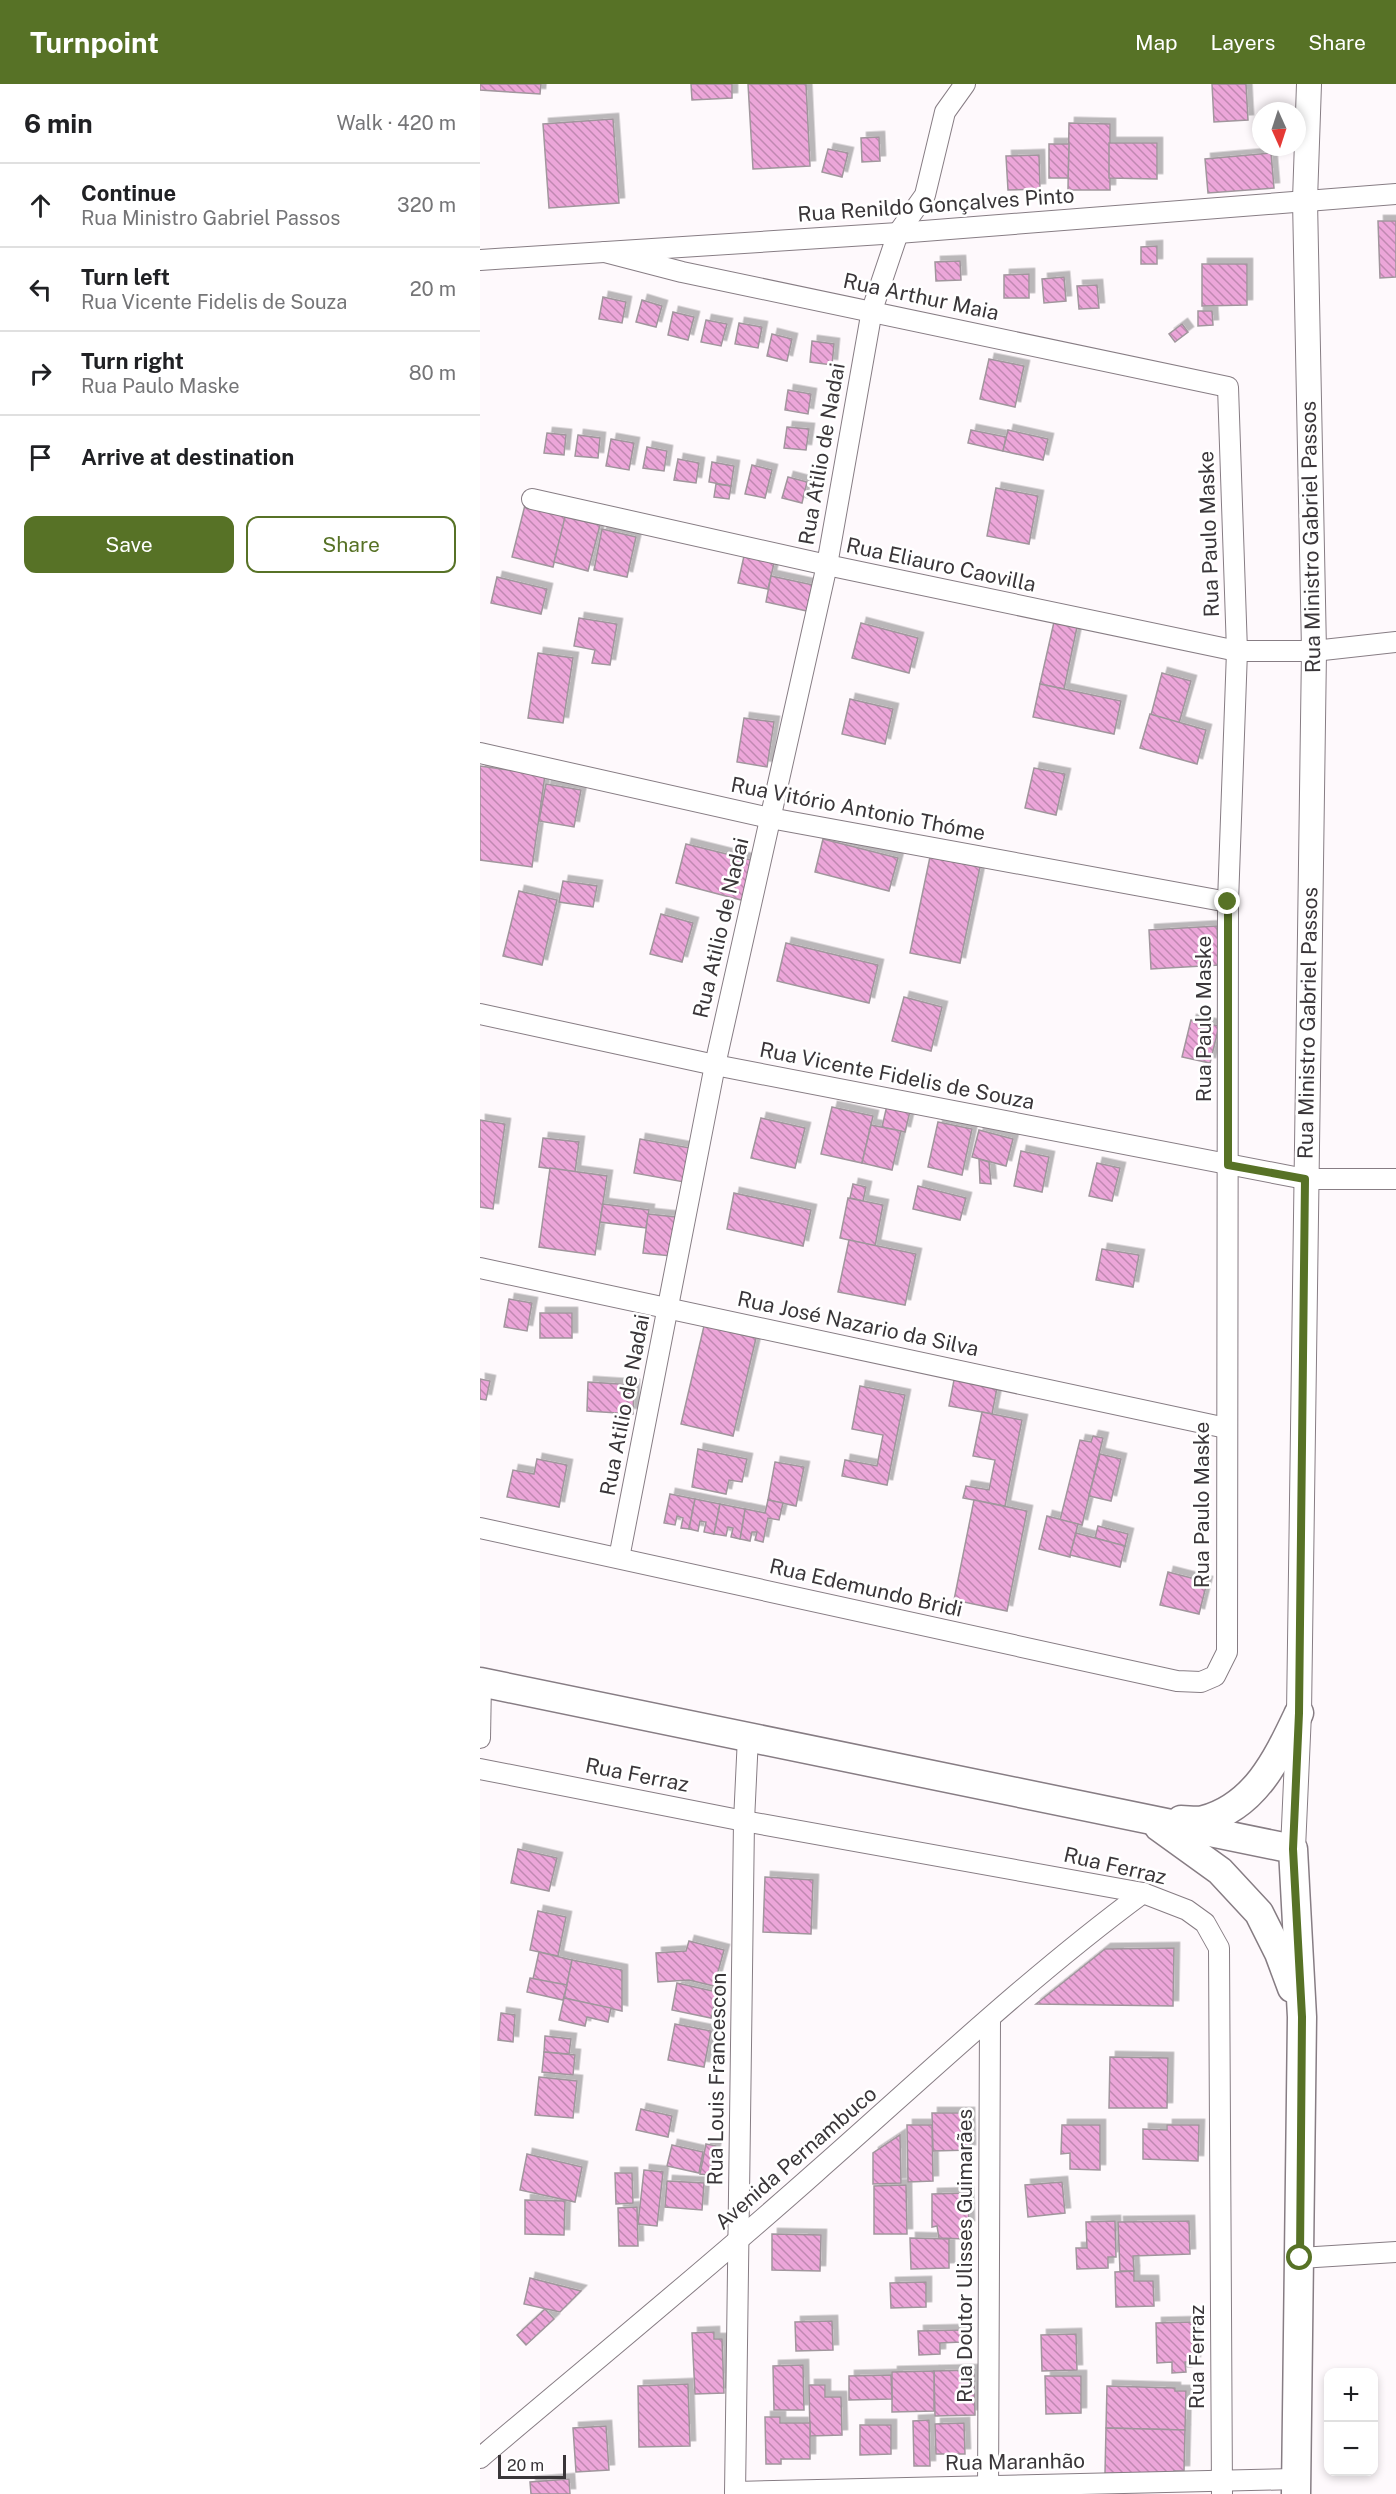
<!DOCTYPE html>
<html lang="en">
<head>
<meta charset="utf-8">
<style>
  :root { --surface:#fff; --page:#f2f2f2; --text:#202124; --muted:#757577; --line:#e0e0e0; --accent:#577226 }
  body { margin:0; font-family:"Public Sans",sans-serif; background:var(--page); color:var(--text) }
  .controls { position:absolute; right:18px; bottom:18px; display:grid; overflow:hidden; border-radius:12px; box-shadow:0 3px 9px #0003 }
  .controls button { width:54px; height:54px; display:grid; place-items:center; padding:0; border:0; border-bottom:2px solid var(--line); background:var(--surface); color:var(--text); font:30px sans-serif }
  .compass { position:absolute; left:772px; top:18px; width:54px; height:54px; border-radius:50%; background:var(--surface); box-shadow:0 3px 9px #0003; rotate:177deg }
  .scale { position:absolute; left:18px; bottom:15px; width:68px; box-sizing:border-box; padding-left:6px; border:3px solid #3a3639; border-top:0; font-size:16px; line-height:21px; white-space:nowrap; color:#3a3639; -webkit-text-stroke:4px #fff; paint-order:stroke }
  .stop { position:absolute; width:18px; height:18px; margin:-14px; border:4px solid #577226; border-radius:50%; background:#fff }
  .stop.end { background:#577226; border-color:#fff; box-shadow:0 2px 6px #0008 }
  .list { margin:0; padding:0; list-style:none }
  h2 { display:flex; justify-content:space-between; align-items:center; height:78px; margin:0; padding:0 24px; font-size:26px }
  h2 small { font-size:20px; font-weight:400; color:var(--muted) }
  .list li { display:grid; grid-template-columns:39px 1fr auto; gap:18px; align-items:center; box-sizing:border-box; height:84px; padding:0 24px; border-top:2px solid var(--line) }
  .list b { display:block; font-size:22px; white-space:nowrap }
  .list p { margin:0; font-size:20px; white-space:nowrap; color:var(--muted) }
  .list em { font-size:20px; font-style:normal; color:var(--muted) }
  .actions { display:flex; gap:12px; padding:18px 24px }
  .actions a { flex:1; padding:14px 0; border:2px solid var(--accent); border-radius:12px; text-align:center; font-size:21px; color:var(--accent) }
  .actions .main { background:var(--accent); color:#fff }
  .icon { flex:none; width:33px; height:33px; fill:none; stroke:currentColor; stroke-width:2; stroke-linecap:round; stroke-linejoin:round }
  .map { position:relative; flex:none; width:916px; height:2410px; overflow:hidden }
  header { display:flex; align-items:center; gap:36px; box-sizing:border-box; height:84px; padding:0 30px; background:var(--accent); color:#fff }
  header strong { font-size:28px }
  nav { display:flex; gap:33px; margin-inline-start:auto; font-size:21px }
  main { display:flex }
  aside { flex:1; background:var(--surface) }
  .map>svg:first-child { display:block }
  .building { fill:url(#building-back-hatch); stroke:#a1969d; stroke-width:1.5; filter:url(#shadow) }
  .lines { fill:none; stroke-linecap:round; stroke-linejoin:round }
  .minor-casing { stroke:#877d84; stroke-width:22 }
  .tertiary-casing { stroke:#877d84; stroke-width:26 }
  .secondary-casing { stroke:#877d84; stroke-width:31 }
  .minor { stroke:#fff; stroke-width:20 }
  .tertiary { stroke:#fff; stroke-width:24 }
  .secondary { stroke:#fff; stroke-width:28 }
  .route { stroke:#577226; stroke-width:8 }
  .labels { text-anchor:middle; stroke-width:5; stroke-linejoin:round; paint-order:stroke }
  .street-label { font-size:21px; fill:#3a3639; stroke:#fff }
</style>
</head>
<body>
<header>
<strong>Turnpoint</strong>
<nav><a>Map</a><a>Layers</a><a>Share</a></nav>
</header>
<main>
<aside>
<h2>6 min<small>Walk · 420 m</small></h2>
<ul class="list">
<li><svg class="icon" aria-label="ahead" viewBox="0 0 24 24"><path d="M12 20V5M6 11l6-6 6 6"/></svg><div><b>Continue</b><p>Rua Ministro Gabriel Passos</p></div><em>320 m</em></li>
<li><svg class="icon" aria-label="left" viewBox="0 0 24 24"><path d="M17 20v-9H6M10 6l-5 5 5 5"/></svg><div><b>Turn left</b><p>Rua Vicente Fidelis de Souza</p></div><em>20 m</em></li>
<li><svg class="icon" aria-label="right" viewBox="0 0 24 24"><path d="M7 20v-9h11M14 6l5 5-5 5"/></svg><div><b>Turn right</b><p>Rua Paulo Maske</p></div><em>80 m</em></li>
<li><svg class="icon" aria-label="arrive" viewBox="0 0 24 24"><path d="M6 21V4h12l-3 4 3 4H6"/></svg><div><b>Arrive at destination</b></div></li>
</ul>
<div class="actions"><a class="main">Save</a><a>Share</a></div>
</aside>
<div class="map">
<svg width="916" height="2410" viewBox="0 0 916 2410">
  <defs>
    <pattern id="building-back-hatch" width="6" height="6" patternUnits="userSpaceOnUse" patternTransform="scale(1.5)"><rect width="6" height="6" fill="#eca6d9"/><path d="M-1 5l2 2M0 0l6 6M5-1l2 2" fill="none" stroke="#c088b1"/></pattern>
    <filter id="shadow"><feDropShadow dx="5.5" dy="-5.5" stdDeviation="0" flood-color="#0004"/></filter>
  </defs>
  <rect width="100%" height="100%" fill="#fef9fc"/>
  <!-- building -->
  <g class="building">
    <path d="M0 0H61L60 10 0 6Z"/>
    <path d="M211 0H252V14L212 16Z"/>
    <path d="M268 0H326L330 82 273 85Z"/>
    <path d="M732 0H766L768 36 734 38Z"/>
    <path d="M133 35 139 119 69 124 63 40Z"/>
    <path d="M589 39 630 40V106H588Z"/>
    <path d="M399 53 400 77 382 78 381 54Z"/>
    <path d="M629 59H677V95L629 94Z"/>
    <path d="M569 60H589L588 94H569Z"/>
    <path d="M348 65 368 69 362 93 342 88Z"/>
    <path d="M791 69 794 104 728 109 725 75Z"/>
    <path d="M559 71 560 105 528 106 526 72Z"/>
    <path d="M898 137H916V193L900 194Z"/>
    <path d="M677 162V180H661V163Z"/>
    <path d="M480 177 481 196 456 197 455 178Z"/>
    <path d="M722 180H767V221L722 222Z"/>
    <path d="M549 190V214H524V191Z"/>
    <path d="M584 193 586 217 564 219 562 195Z"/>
    <path d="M617 201 619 224 599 225 597 202Z"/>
    <path d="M123 213 146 218 142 239 119 235Z"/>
    <path d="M162 216 182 222 176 243 156 238Z"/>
    <path d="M718 227H732L733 241 718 242Z"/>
    <path d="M193 228 214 233 208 256 188 251Z"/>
    <path d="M226 236 247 240 241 262 221 258Z"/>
    <path d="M259 239 282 243 278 264 255 260Z"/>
    <path d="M702 240 708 248 695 258 689 250Z"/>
    <path d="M292 250 312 255 307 277 287 272Z"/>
    <path d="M332 257 354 260 352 281 330 278Z"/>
    <path d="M509 275 544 282 535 323 500 315Z"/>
    <path d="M308 306 331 310 328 330 305 326Z"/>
    <path d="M307 343 329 345 326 366 304 364Z"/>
    <path d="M491 346 526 353 523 367 488 359Z"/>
    <path d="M528 346 568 355 563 376 523 367Z"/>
    <path d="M67 349 86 351 84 371 64 369Z"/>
    <path d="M98 351 120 354 118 374 95 372Z"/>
    <path d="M131 355 154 359 149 386 126 382Z"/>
    <path d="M167 363 187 367 184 387 163 384Z"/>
    <path d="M198 375 219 379 216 399 194 396Z"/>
    <path d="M232 378 254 382 251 402 229 398Z"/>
    <path d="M272 381 292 386 285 414 265 410Z"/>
    <path d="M308 393 327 398 322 419 302 414Z"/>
    <path d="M236 400 251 402 249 415 234 413Z"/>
    <path d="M516 404 558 412 549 460 507 452Z"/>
    <path d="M45 421 86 431 73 483 32 473Z"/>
    <path d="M85 433 120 441 108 487 74 478Z"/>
    <path d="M122 445 156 453 147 493 114 486Z"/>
    <path d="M264 472 294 479 288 505 258 499Z"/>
    <path d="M291 492 333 501 327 527 286 518Z"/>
    <path d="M17 493 67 505 61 530 11 519Z"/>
    <path d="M99 534 137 540 130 581 112 579 115 566 94 562Z"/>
    <path d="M574 538 597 543 584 605 560 600Z"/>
    <path d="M381 539 438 554 429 589 372 574Z"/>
    <path d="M58 569 93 574 83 639 48 634Z"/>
    <path d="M682 589 711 597 699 639 671 631Z"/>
    <path d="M560 600 641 617 634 650 553 633Z"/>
    <path d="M370 615 413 625 405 660 362 650Z"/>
    <path d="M670 630 726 646 717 680 660 664Z"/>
    <path d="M264 634 294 638 287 683 257 678Z"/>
    <path d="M0 682 65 691 52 783 0 776Z"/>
    <path d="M554 684 585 690 576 731 545 724Z"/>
    <path d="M66 700 101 706 94 743 59 737Z"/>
    <path d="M343 755 418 774 409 807 335 788Z"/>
    <path d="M206 760 275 777 265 817 196 799Z"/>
    <path d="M450 773 500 783 480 879 430 869Z"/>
    <path d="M83 797 117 802 113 823 79 818Z"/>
    <path d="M39 807 77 816 62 881 23 872Z"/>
    <path d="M181 830 213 839 202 878 170 870Z"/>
    <path d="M737 842 739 881 671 885 669 846Z"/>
    <path d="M306 859 398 881 389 919 297 897Z"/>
    <path d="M424 913 462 923 451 967 412 957Z"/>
    <path d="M711 936 739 942 730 979 702 973Z"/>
    <path d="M408 1017 431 1023 425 1048 402 1043Z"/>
    <path d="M352 1023 393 1032 382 1079 341 1070Z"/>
    <path d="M281 1034 325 1044 315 1084 271 1074Z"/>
    <path d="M0 1036 25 1040 13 1125 0 1123Z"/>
    <path d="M458 1038 492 1045 482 1091 448 1083Z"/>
    <path d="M391 1041 421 1047 412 1086 382 1079Z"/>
    <path d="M499 1046 533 1055 526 1082 492 1073Z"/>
    <path d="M63 1054 99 1058 95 1088 59 1083Z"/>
    <path d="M160 1055 210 1064 204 1098 154 1089Z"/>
    <path d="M541 1067 569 1073 562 1108 534 1102Z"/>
    <path d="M499 1075 509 1078 511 1100 500 1099Z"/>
    <path d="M617 1079 640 1084 632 1117 609 1112Z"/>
    <path d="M70 1084 127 1092 115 1171 59 1163Z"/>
    <path d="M373 1100 386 1103 383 1117 370 1114Z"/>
    <path d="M438 1102 486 1114 480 1136 433 1125Z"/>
    <path d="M254 1109 331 1126 323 1162 247 1145Z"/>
    <path d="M368 1114 403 1121 395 1162 360 1154Z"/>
    <path d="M123 1120 169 1126 166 1144 120 1138Z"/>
    <path d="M168 1130 196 1133 191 1172 163 1169Z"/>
    <path d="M369 1156 436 1170 425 1221 358 1208Z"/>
    <path d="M622 1165 659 1171 653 1203 616 1196Z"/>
    <path d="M29 1215 52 1219 47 1247 24 1243Z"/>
    <rect x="60" y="1229" width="32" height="25"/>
    <path d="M224 1242 276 1254 253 1352 201 1340Z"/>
    <path d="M0 1295 10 1297 6 1316 0 1315Z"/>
    <path d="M474 1296 517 1304 512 1330 469 1322Z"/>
    <path d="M108 1298 154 1301 153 1330 107 1327Z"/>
    <path d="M380 1302 425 1311 407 1401 362 1392 365 1376 397 1382 403 1351 372 1345Z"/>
    <path d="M502 1328 542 1336 525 1422 483 1414 486 1402 509 1406 515 1376 493 1372Z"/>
    <path d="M613 1352 623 1354 602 1441 580 1436 600 1356 611 1358Z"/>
    <path d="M218 1365 267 1375 262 1398 249 1396 246 1410 212 1403Z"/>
    <path d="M620 1370 641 1375 631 1417 609 1412Z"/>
    <path d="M57 1375 87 1381 79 1423 27 1413 33 1386 54 1390Z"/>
    <path d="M295 1378 324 1383 316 1422 288 1416Z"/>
    <path d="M190 1410 215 1415 209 1445 201 1444 203 1434 197 1432 195 1441 184 1439Z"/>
    <path d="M215 1415 240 1420 234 1450 224 1448 226 1438 220 1437 218 1447 209 1445Z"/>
    <path d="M288 1416 303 1419 299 1436 288 1434 283 1458 275 1456 277 1448H272L270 1457 260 1455 265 1425 285 1429Z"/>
    <path d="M494 1416 547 1427 527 1527 474 1516Z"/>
    <path d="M240 1420 265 1425 260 1455 251 1453 253 1444 248 1443 246 1452 234 1450Z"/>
    <path d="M567 1432 598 1440 590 1473 559 1465Z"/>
    <path d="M618 1442 648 1450 645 1462 615 1454Z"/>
    <path d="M596 1449 645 1462 640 1483 590 1471Z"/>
    <path d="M688 1488 727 1498 719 1530 680 1521Z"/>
    <path d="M38 1765 77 1774 69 1807 31 1799Z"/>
    <path d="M285 1793 333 1796 331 1850 283 1848Z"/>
    <path d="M58 1827 86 1833 78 1872 50 1866Z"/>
    <path d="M209 1857 244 1866 234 1902 209 1896 178 1898 176 1869 206 1867Z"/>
    <path d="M694 1864 693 1922 556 1920 625 1865Z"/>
    <path d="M59 1868 92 1876 87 1901 53 1895Z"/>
    <path d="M92 1876 142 1886V1927L84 1914Z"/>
    <path d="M50 1894 87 1901 83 1916 47 1908Z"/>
    <path d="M197 1899 237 1908 231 1934 192 1926Z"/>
    <path d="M84 1914 131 1924 128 1938 107 1933 105 1942 79 1936Z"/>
    <path d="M21 1929 35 1931 33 1958 18 1956Z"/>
    <path d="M195 1940 231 1947 224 1983 188 1976Z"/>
    <path d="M65 1952 91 1955 89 1970 64 1968Z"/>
    <path d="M64 1968 95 1971 93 1991 62 1988Z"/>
    <path d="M630 1973 688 1974 687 2024H629Z"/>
    <path d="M59 1993 97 1997 93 2034 55 2031Z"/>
    <path d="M161 2025 192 2032 188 2053 156 2046Z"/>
    <path d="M452 2029H489L490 2066 453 2067Z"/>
    <path d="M427 2041H452L453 2097 428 2098Z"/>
    <path d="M582 2041H620V2086L590 2085V2069L581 2070Z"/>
    <path d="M687 2041H719L718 2077 663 2075V2045L687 2046Z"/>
    <path d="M420 2051 421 2099 393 2100V2069Z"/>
    <path d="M226 2060 236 2062 229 2091 220 2090Z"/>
    <path d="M192 2061 223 2068 219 2089 187 2082Z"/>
    <path d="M47 2070 102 2083 95 2118 40 2106Z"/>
    <path d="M164 2086 183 2088 177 2142 158 2140Z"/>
    <path d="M135 2089H152L153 2119 136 2120Z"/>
    <path d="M187 2097 224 2099 222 2126 185 2123Z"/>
    <path d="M582 2098 585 2129 548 2133 545 2101Z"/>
    <path d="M426 2101 427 2150H394V2102Z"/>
    <path d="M488 2109 489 2142H486V2155L459 2154 457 2142 452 2143V2110Z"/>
    <path d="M45 2116 85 2117 84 2151 45 2150Z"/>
    <path d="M157 2123 158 2162H139L138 2124Z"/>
    <path d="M635 2137 636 2173H628V2184L597 2185 596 2164H607L606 2138Z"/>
    <path d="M709 2137 710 2170 653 2172 654 2187H640L638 2138Z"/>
    <path d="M292 2150 341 2151 340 2187 292 2186Z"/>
    <path d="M430 2154 469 2155V2184L431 2185Z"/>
    <path d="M654 2187V2197H673L674 2222 636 2223 635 2188Z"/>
    <path d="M50 2194 101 2207 80 2228 44 2220Z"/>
    <path d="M446 2198V2223L411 2224 410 2199Z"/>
    <path d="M65 2225 74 2235 46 2261 37 2251Z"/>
    <path d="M352 2237 353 2266 316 2267 315 2238Z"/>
    <path d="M714 2238 715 2278H705L706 2288 692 2289V2278L677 2279 676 2239Z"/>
    <path d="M480 2246 481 2258 460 2259V2270L439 2271 438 2247Z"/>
    <path d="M234 2248V2255H242L244 2309 215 2310 212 2249Z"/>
    <path d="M596 2250 597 2286 562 2287 561 2251Z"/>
    <path d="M323 2281 324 2326H294L293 2282Z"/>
    <path d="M494 2286 495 2331 455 2332 454 2287Z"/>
    <path d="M454 2287V2327L412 2328V2288Z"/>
    <path d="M411 2291 412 2315 369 2316V2292Z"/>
    <path d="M565 2292H601V2329L566 2330Z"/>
    <path d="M208 2300 210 2362 159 2363 158 2302Z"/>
    <path d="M329 2301H345V2313H361L362 2351 330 2352Z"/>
    <path d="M627 2302 695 2304V2307H706L705 2346 626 2344Z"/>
    <path d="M285 2333H300V2339H330V2375H301V2380H286Z"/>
    <path d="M449 2336 450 2382H434L433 2337Z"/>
    <path d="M484 2339 485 2370H456L455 2340Z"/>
    <path d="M380 2341H411V2370L380 2371Z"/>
    <path d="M126 2342 129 2386 96 2388 93 2344Z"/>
    <path d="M626 2344 705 2346 704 2387H694V2390L625 2389Z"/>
    <path d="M89 2395 90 2410H51L50 2398Z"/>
  </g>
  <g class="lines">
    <defs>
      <g id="minor">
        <path d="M0 176 418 149 916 110"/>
        <path d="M52 415 347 481 757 567H834L916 558"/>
        <path d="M0 669 290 734 748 818"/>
        <path d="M0 930 235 981 825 1095H916"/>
        <path d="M0 1184 746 1344"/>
        <path d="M0 1444 697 1597 721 1598 735 1592 747 1568 748 818 757 567 748 303 202 188 125 168"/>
        <path d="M139 1474 235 981 347 481 392 226 418 149 445 111 465 28 485 0"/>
        <path d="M0 1654 1 1599"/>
        <path d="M0 1685 264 1737 663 1809 707 1826 725 1839 739 1864 742 2410"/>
        <path d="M820 2174 916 2168"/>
        <path d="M0 2374C112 2279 226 2186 335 2089 443 1994 548 1894 663 1809"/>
        <path d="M255 2408 817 2395"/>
        <path d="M255 2410 264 1737 268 1653"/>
        <path d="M508 2410 510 1935"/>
      </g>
      <path id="tertiary" d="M813 1765 819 1629 834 567 825 116 829 0"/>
      <g id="secondary">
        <path d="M0 1598 813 1765 822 1933 816 2410"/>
        <path d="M701 1736C708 1736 717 1738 724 1736 776 1722 798 1673 819 1629"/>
        <path d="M679 1743 740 1787 779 1829 799 1869 812 1904"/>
      </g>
    </defs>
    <!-- minor casing -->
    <use href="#minor" class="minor-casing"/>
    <!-- tertiary casing -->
    <use href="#tertiary" class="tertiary-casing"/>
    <!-- secondary casing -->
    <use href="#secondary" class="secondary-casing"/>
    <!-- minor -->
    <use href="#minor" class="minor"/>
    <!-- tertiary -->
    <use href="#tertiary" class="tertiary"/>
    <!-- secondary -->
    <use href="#secondary" class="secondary"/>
  </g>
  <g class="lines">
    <!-- route -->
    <path class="route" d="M748 818V1081L825 1095 819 1629 813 1765 822 1933 820 2174"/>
  </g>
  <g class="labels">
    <!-- street labels -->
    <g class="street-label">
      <text transform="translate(456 121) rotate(-4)" y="7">Rua Renildo Gonçalves Pinto</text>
      <text transform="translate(441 213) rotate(12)" y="7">Rua Arthur Maia</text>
      <text transform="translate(342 370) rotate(-80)" y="7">Rua Atilio de Nadai</text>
      <text transform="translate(729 450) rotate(-92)" y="7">Rua Paulo Maske</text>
      <text transform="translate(831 453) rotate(-91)" y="7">Rua Ministro Gabriel Passos</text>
      <text transform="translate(461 481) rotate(12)" y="7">Rua Eliauro Caovilla</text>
      <text transform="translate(378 725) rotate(11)" y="7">Rua Vitório Antonio Thóme</text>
      <text transform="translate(241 844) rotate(-77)" y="7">Rua Atilio de Nadai</text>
      <text transform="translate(724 935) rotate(-90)" y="7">Rua Paulo Maske</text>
      <text transform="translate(828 939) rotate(-89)" y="7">Rua Ministro Gabriel Passos</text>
      <text transform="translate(417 992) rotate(11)" y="7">Rua Vicente Fidelis de Souza</text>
      <text transform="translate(378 1240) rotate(12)" y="7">Rua José Nazario da Silva</text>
      <text transform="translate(145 1321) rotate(-79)" y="7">Rua Atilio de Nadai</text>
      <text transform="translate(722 1421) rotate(-90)" y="7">Rua Paulo Maske</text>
      <text transform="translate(386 1504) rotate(13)" y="7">Rua Edemundo Bridi</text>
      <text transform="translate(157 1691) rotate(11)" y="7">Rua Ferraz</text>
      <text transform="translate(635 1782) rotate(13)" y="7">Rua Ferraz</text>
      <text transform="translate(237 1995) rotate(-89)" y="7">Rua Louis Francescon</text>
      <text transform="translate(316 2074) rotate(-41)" y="7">Avenida Pernambuco</text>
      <text transform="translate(485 2172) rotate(-90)" y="7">Rua Doutor Ulisses Guimarães</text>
      <text transform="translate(717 2273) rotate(-90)" y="7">Rua Ferraz</text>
      <text transform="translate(535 2378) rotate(-1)" y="7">Rua Maranhão</text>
    </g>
  </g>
</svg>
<div class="controls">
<button>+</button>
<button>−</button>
</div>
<svg class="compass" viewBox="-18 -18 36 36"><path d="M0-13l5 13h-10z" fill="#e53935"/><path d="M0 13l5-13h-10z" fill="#757577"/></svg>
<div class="scale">20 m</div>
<div class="stop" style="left:820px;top:2174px"></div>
<div class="stop end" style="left:748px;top:818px"></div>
</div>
</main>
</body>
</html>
